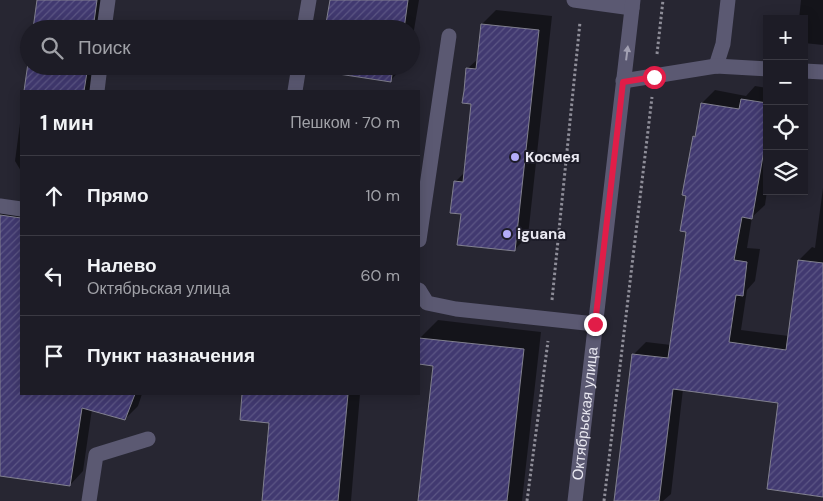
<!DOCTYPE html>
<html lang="ru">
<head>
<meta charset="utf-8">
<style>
  :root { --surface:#1d1c26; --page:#25252e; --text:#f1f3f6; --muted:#a0a1a7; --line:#3b3a43 }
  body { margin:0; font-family:"DM Sans",sans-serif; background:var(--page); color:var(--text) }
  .controls { position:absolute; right:15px; top:15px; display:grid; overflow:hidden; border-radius:0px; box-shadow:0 2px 12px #0003 }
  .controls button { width:45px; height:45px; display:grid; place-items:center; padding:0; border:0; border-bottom:1px solid var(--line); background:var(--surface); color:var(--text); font:25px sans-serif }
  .stop { position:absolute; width:15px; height:15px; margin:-11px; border:4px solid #e11d48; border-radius:50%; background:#fff }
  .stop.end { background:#e11d48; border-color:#fff; box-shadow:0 1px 5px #0008 }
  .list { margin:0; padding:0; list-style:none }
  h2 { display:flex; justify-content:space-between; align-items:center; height:65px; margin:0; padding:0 20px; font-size:21px }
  h2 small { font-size:16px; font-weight:400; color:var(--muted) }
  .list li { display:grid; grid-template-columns:32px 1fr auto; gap:15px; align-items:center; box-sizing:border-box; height:80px; padding:0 20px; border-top:1px solid var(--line) }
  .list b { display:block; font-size:19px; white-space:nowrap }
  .list p { margin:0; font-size:16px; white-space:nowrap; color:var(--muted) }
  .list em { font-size:16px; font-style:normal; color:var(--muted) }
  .icon { flex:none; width:28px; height:28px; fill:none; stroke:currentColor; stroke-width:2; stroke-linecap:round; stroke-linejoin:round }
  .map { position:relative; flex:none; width:823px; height:501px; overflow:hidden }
  .search { position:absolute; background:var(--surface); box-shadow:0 2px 12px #0003; left:20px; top:20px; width:400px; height:55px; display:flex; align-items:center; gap:12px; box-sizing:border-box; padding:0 18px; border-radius:28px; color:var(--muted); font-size:19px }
  .panel { position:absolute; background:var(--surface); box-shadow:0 2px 12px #0003; left:20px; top:90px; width:400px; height:305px; border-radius:0px }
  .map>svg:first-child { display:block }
  .shadow { fill:#0007 }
  .building { fill:url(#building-hatch); stroke:#81808f }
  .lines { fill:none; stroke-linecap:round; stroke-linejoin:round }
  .path { stroke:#8f8e99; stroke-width:3; stroke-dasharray:2.5 2.5; stroke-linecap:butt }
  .minor { stroke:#5b5972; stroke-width:15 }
  .oneway { fill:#a2a0b2 }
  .route { stroke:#e11d48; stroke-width:6 }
  .poi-dot { fill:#b4acf9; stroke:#1d1c28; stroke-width:2 }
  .labels { text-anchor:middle; stroke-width:4; stroke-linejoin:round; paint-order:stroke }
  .poi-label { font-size:15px; font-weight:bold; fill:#e9e8f1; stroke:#1d1c28; text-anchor:start }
  .street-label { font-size:15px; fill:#e9e8f1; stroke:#1d1c28 }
</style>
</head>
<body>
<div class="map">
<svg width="823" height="501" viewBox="0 0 823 501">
  <defs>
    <pattern id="building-hatch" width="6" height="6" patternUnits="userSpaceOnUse" patternTransform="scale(1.25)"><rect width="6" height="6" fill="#413970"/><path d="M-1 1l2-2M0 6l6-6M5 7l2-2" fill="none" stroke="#5c5685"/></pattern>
  </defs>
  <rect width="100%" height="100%" fill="#272632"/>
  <!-- shadow -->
  <g class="shadow">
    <path d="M38 0H108L104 29H34Z"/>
    <path d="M331 0H419L411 48V29H327Z"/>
    <path d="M801 0H823V45L804 43V19H799Z"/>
    <path d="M496 10 552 16 528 236 514 250 462 213 455 182 466 171 473 103 467 69 479 58 482 24Z"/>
    <path d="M29 65V66H99L95 91H25Z"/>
    <path d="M321 66H404L390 81Z"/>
    <path d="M755 86 767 88V191L765 205 752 217 747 248 760 249 755 281 747 290 741 330 789 336 799 260 812 247 815 248 823 188V495L780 402 683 389 671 494 663 501H616L633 355 646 342 671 345 688 231 694 137 696 135 702 103 715 90 746 96Z"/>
    <path d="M21 116V171L15 161Z"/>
    <path d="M0 199 21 202V322L0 319Z"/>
    <path d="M438 320 541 332 522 501H419L434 365 419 363V350L420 338Z"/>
    <path d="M0 331 21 338V394H142L138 406 125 419 92 409 83 471 70 485 0 475Z"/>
    <path d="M243 394H360L351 501H263L270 422 241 419Z"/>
  </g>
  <!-- building -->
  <g class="building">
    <path d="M37 0H97L93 29H33Z"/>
    <path d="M330 0H408L404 29H325Z"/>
    <path d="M481 24 539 30 515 251 457 245 461 214 450 213 454 181 463 182 471 104 462 103 464 91 466 68 476 69Z"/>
    <path d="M29 56V66H88L84 91H24Z"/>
    <path d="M320 66H393L391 82 319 71Z"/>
    <path d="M741 99 767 103V133L752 219 742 217 734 260 747 262 743 296 736 295 729 342 786 350 798 260 823 263V497L767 489 778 403 673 389 659 501H614L632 354 668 358 686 232 680 231 686 196 682 195 693 136 695 137 701 103 739 109Z"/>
    <path d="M0 215 21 218V394H135L125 420 82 408 70 486 0 476Z"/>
    <path d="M419 338 524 349 507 501H418L433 366 419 364Z"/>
    <path d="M242 394H348L338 501H262L269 423 240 420Z"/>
  </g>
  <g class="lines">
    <!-- path -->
    <g class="path">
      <path d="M657 54 663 0"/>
      <path d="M552 300 580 22"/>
      <path d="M527 501 548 341"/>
      <path d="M604 501 652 97"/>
    </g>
    <!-- minor -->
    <g class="minor">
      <path d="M574 0 632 8"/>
      <path d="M104 29 108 0"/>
      <path d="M304 29 309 0"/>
      <path d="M716 66 723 44 728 0"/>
      <path d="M804 71 823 72"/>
      <path d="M623 81 716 66 767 69"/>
      <path d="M97 91 100 66"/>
      <path d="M295 91 299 66"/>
      <path d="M0 206 21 209"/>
      <path d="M419 240 449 36"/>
      <path d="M419 290 427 303 456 309 595 324"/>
      <path d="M89 501 96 455 148 439"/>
      <path id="s1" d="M575 501 633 0"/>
    </g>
  </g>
  <!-- one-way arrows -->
  <defs><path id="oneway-solid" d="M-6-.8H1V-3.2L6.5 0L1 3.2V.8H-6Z" transform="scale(1.25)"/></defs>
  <use class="oneway" href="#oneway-solid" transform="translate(627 53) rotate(-83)"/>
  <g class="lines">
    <!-- route -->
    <path class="route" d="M595 324 623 82 654 77"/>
  </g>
  <!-- markers -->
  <g class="poi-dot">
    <circle cx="515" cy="157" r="5"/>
    <circle cx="507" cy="234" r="5"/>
  </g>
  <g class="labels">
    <!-- poi labels -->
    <g class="poi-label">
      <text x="525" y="162">Космея</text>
      <text x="517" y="239">iguana</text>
    </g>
    <!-- street labels -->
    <g class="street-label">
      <text dy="5" stroke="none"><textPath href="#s1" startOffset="88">Октябрьская улица</textPath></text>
    </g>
  </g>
</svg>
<div class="controls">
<button>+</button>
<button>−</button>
<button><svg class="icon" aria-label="locate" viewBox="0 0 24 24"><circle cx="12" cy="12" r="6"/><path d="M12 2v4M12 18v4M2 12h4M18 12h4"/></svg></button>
<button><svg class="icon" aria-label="layers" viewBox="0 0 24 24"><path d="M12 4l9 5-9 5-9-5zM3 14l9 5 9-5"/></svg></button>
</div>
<div class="stop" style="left:654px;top:77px"></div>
<div class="stop end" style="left:595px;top:324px"></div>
<div class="search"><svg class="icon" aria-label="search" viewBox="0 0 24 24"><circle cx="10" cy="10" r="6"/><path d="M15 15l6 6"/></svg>Поиск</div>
<section class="panel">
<h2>1 мин<small>Пешком · 70 m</small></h2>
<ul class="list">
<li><svg class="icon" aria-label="ahead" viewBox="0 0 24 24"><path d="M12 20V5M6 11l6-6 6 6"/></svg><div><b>Прямо</b></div><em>10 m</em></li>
<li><svg class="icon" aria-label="left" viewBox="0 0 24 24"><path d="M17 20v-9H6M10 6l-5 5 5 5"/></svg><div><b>Налево</b><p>Октябрьская улица</p></div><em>60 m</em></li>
<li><svg class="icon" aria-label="arrive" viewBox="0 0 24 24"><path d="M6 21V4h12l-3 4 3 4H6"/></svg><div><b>Пункт назначения</b></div></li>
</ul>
</section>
</div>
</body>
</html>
